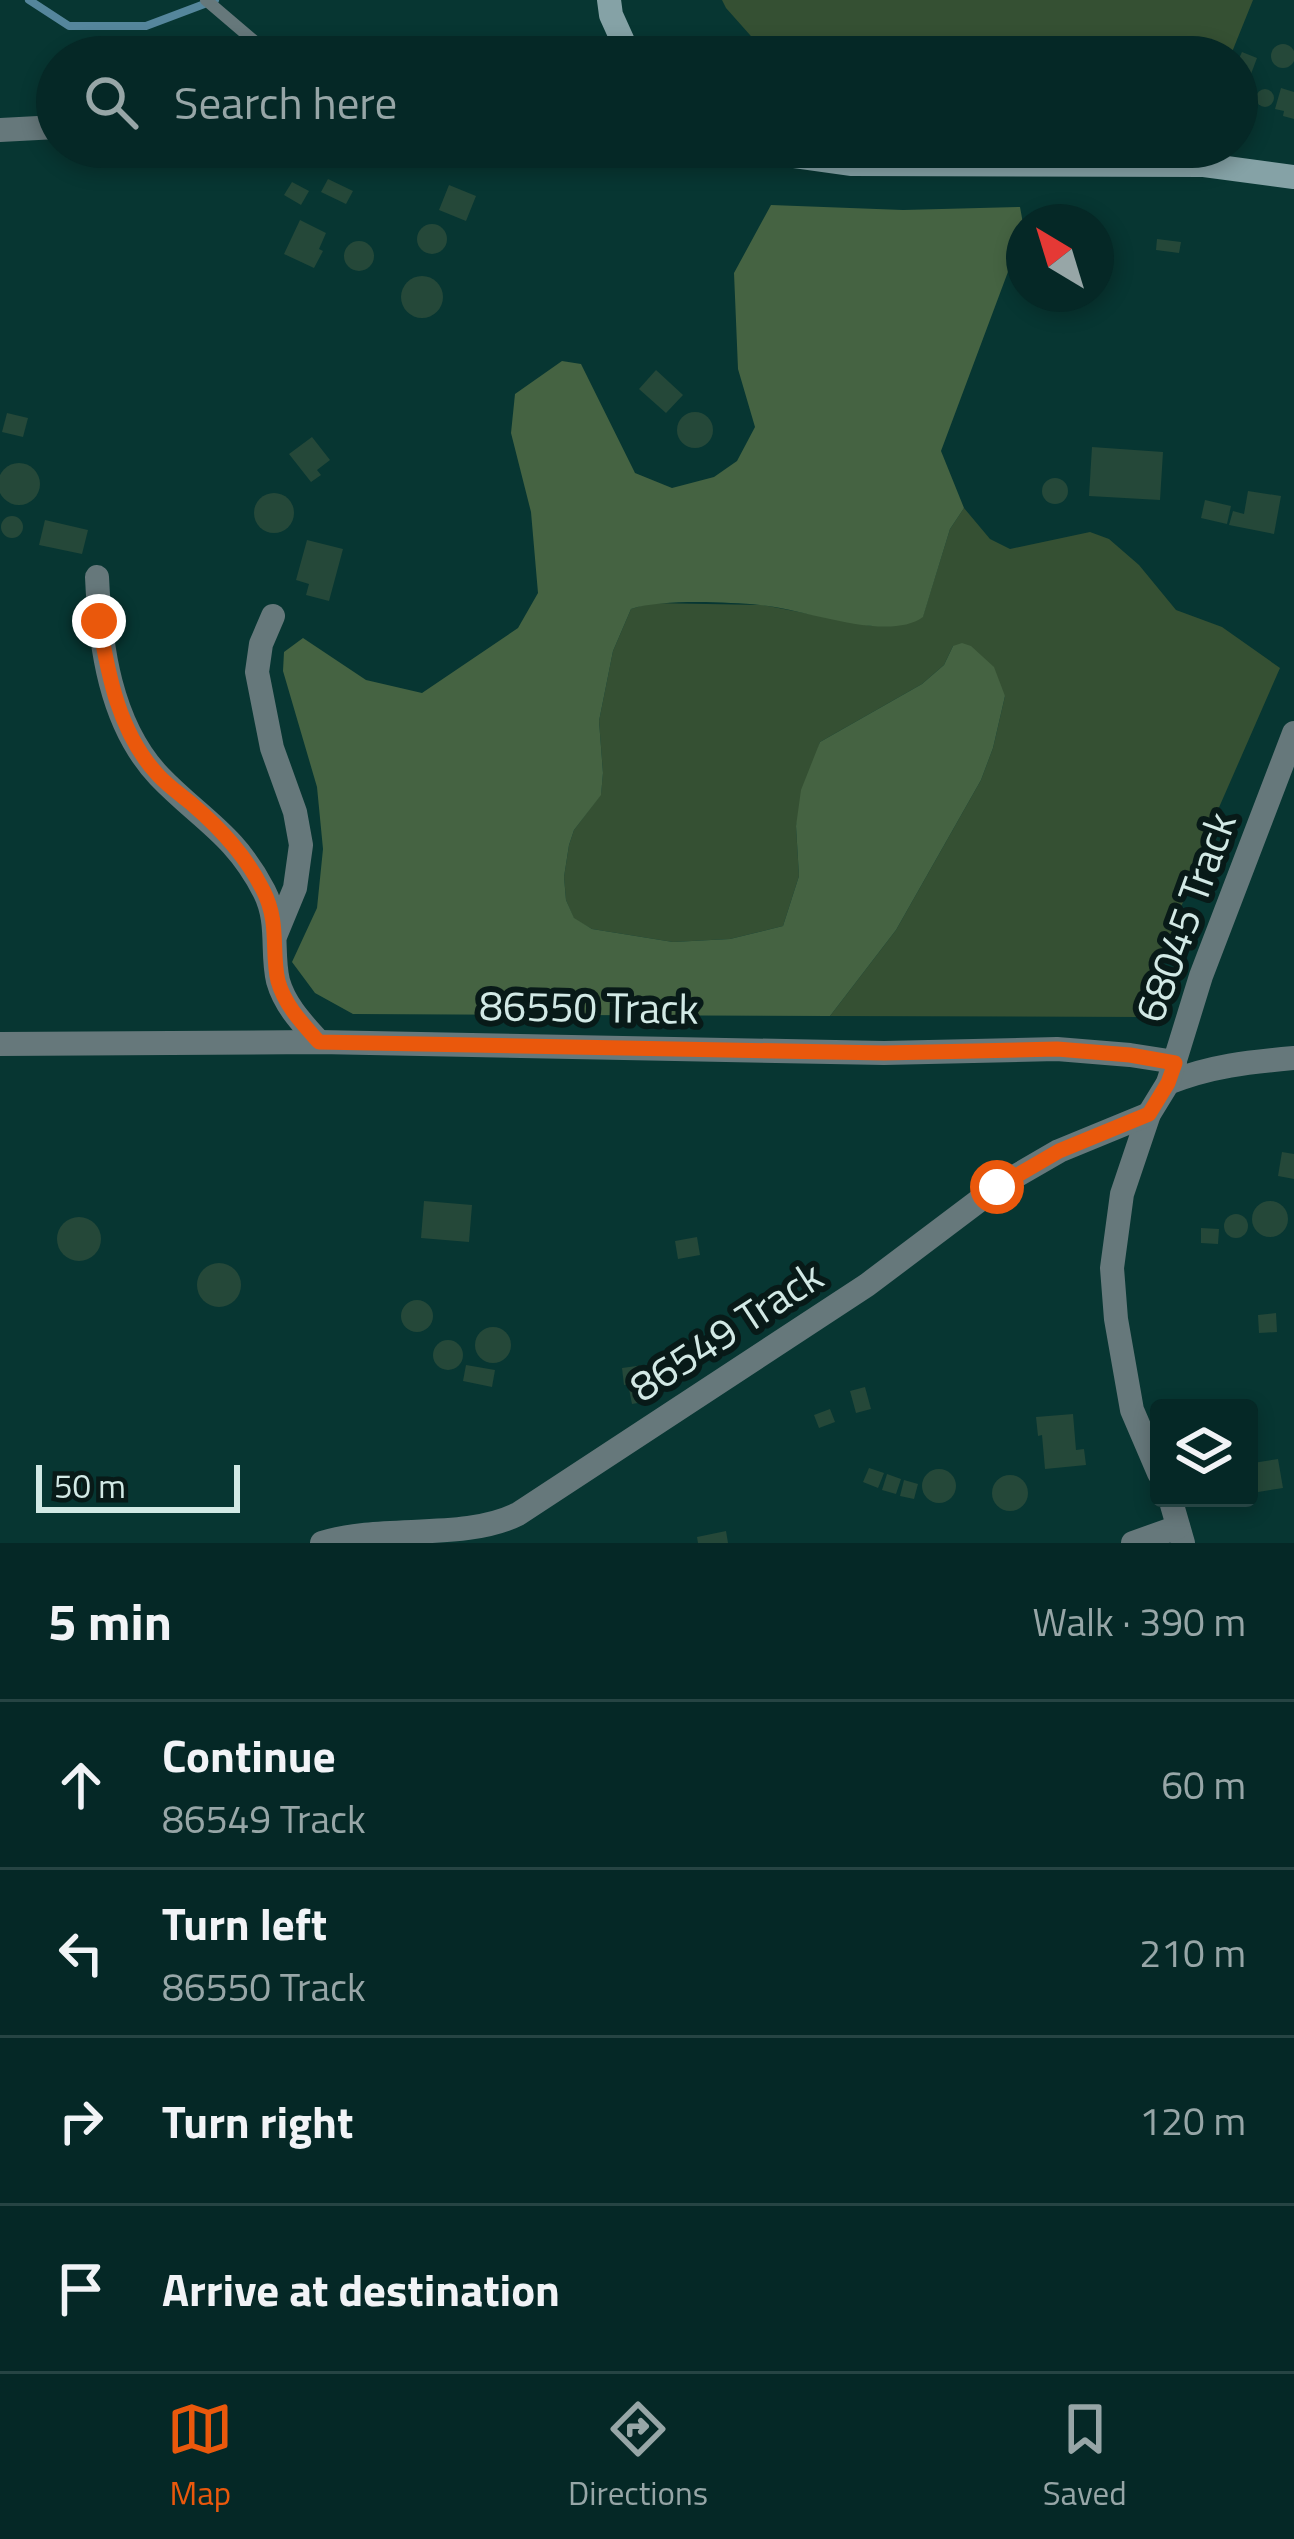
<!DOCTYPE html>
<html lang="en">
<head>
<meta charset="utf-8">
<style>
  :root { --surface:#052826; --page:#0e302e; --text:#f1f3f6; --muted:#97a6a7; --line:#264443; --accent:#ea580c }
  body { margin:0; font-family:"Titillium Web",sans-serif; background:var(--page); color:var(--text) }
  .controls { position:absolute; right:36px; bottom:36px; display:grid; overflow:hidden; border-radius:12px; box-shadow:0 6px 18px #0003 }
  .controls button { width:108px; height:108px; display:grid; place-items:center; padding:0; border:0; border-bottom:3px solid var(--line); background:var(--surface); color:var(--text); font:60px sans-serif }
  .compass { position:absolute; left:1006px; top:204px; width:108px; height:108px; border-radius:50%; background:var(--surface); box-shadow:0 6px 18px #0003; rotate:322deg }
  .scale { position:absolute; left:36px; bottom:30px; width:204px; box-sizing:border-box; padding-left:12px; border:6px solid #d2e9e5; border-top:0; font-size:33px; line-height:42px; white-space:nowrap; color:#d2e9e5; -webkit-text-stroke:9px #081a18; paint-order:stroke }
  .stop { position:absolute; width:36px; height:36px; margin:-27px; border:9px solid #ea580c; border-radius:50%; background:#fff }
  .stop.end { background:#ea580c; border-color:#fff; box-shadow:0 3px 12px #0008 }
  .list { margin:0; padding:0; list-style:none }
  h2 { display:flex; justify-content:space-between; align-items:center; height:156px; margin:0; padding:0 48px; font-size:51px }
  h2 small { font-size:39px; font-weight:400; color:var(--muted) }
  .list li { display:grid; grid-template-columns:78px 1fr auto; gap:36px; align-items:center; box-sizing:border-box; height:168px; padding:0 48px; border-top:3px solid var(--line) }
  .list b { display:block; font-size:45px; white-space:nowrap }
  .list p { margin:0; font-size:39px; white-space:nowrap; color:var(--muted) }
  .list em { font-size:39px; font-style:normal; color:var(--muted) }
  .icon { flex:none; width:66px; height:66px; fill:none; stroke:currentColor; stroke-width:2; stroke-linecap:round; stroke-linejoin:round }
  .map { position:relative; flex:none; width:1294px; height:1543px; overflow:hidden }
  .search { position:absolute; background:var(--surface); box-shadow:0 6px 18px #0003; left:36px; right:36px; top:36px; height:132px; display:flex; align-items:center; gap:30px; box-sizing:border-box; padding:0 42px; border-radius:66px; color:var(--muted); font-size:45px }
  .sheet { height:828px; background:var(--surface) }
  nav { display:flex; justify-content:space-around; align-items:center; box-sizing:border-box; height:168px; border-top:3px solid var(--line); background:var(--surface); font-size:33px; color:var(--muted) }
  nav a { display:grid; justify-items:center; gap:6px }
  nav .on { color:var(--accent) }
  .map>svg:first-child { display:block }
  .green { fill:#355033 }
  .forest { fill:#456342 }
  .lines { fill:none; stroke-linecap:round; stroke-linejoin:round }
  .stream { stroke:#55869c; stroke-width:8 }
  .building { fill:#254839 }
  .lane { stroke:#66787b; stroke-width:12 }
  .street { stroke:#66787b; stroke-width:24 }
  .secondary { stroke:#85a2a6; stroke-width:24 }
  .route { stroke:#ea580c; stroke-width:15 }
  .labels { text-anchor:middle; stroke-width:12; stroke-linejoin:round; paint-order:stroke }
  .street-label { font-size:42px; fill:#d2e9e5; stroke:#081a18 }
</style>
</head>
<body>
<div class="map">
<svg width="1294" height="1543" viewBox="0 0 1294 1543">
  <rect width="100%" height="100%" fill="#073632"/>
  <!-- green -->
  <g class="green">
    <path d="M722 0H1253L1230 57H929L911 48 878 57H776L765 52 726 8Z"/>
    <path d="M964 508 990 539 1010 549 1090 532 1109 539 1139 565 1176 610 1222 627 1280 668 1210 828 1141 1017 830 1016 896 930 981 780 993 748 1005 696 953 646 944 665 922 684 820 742 796 826 799 876 783 926 730 939 673 942 592 929 574 919 566 900 564 877 569 845 574 830 601 794 603 773 599 721 613 651 631 609 650 603 763 605 872 626 923 616 950 529Z"/>
  </g>
  <!-- forest -->
  <path class="forest" d="M771 205 903 210 1020 207 1024 229 941 451 964 508 950 529 923 617C887 643 803 608 760 605 725 602 663 599 631 609L613 651 599 721 603 773 601 795 574 830 569 845 564 877 566 900 574 918 592 929 673 942 730 939 783 926 799 876 796 826 801 790 820 742 922 684 944 665 953 646 962 643 971 646 994 667 1005 696 993 748 981 780 896 930 830 1016 353 1014 315 993 292 962 317 908 323 849 317 787 283 671 284 652 303 638 366 680 422 693 518 628 538 593 531 512 511 433 515 394 562 361 581 364 635 473 672 488 714 477 737 461 755 427 738 369 734 273Z"/>
  <g class="lines">
    <!-- stream -->
    <path class="stream" d="M29 0 69 26H146L215 0"/>
  </g>
  <!-- building -->
  <g class="building">
    <circle cx="1283" cy="56" r="12"/>
    <path d="M1242 52 1257 58 1248 82 1237 78V63Z"/>
    <path d="M1281 88 1294 92V119L1283 116 1284 111 1275 109Z"/>
    <circle cx="1265" cy="98" r="9"/>
    <path d="M328 179 353 191 346 204 321 192Z"/>
    <path d="M292 182 309 191 301 205 284 195Z"/>
    <path d="M449 185 476 196 466 221 439 210Z"/>
    <path d="M300 220 326 233 319 249 323 251 314 268 284 254Z"/>
    <circle cx="432" cy="239" r="15"/>
    <path d="M1157 239 1181 242 1179 253 1156 250Z"/>
    <circle cx="359" cy="256" r="15"/>
    <circle cx="422" cy="297" r="21"/>
    <path d="M656 370 683 395 666 413 639 389Z"/>
    <circle cx="695" cy="430" r="18"/>
    <path d="M7 413 28 418 23 437 2 432Z"/>
    <path d="M312 437 330 460 317 470 321 475 311 482 289 454Z"/>
    <path d="M1092 447 1163 452 1160 500 1089 496Z"/>
    <circle cx="19" cy="484" r="21"/>
    <circle cx="1055" cy="491" r="13"/>
    <path d="M1248 491 1281 496 1274 534 1229 525 1233 511 1244 514Z"/>
    <circle cx="274" cy="513" r="20"/>
    <path d="M1205 500 1231 506 1227 524 1201 518Z"/>
    <circle cx="12" cy="527" r="11"/>
    <path d="M45 520 88 530 82 554 39 545Z"/>
    <path d="M307 540 343 549 329 601 306 595 309 584 296 580Z"/>
    <path d="M1282 1152 1294 1154V1179L1278 1176Z"/>
    <path d="M424 1201 472 1205 469 1242 421 1238Z"/>
    <circle cx="1270" cy="1219" r="18"/>
    <circle cx="1236" cy="1226" r="12"/>
    <circle cx="79" cy="1239" r="22"/>
    <path d="M1201 1228 1219 1229 1218 1244 1201 1243Z"/>
    <path d="M697 1237 700 1255 678 1259 675 1241Z"/>
    <circle cx="219" cy="1285" r="22"/>
    <circle cx="417" cy="1316" r="16"/>
    <path d="M1276 1313 1277 1332 1259 1333 1258 1315Z"/>
    <circle cx="493" cy="1345" r="18"/>
    <circle cx="448" cy="1355" r="15"/>
    <path d="M466 1365 495 1370 492 1387 463 1381Z"/>
    <path d="M644 1365 646 1382 624 1385 622 1368Z"/>
    <path d="M646 1385 649 1401 632 1404 629 1389Z"/>
    <path d="M865 1387 871 1409 856 1413 850 1391Z"/>
    <path d="M830 1409 835 1422 819 1428 814 1415Z"/>
    <path d="M1073 1414 1076 1450 1084 1449 1086 1465 1045 1469 1042 1435 1038 1436 1036 1417Z"/>
    <path d="M1278 1459 1283 1488 1258 1492 1253 1463Z"/>
    <path d="M869 1468 884 1473 878 1488 863 1482Z"/>
    <circle cx="939" cy="1486" r="17"/>
    <path d="M887 1474 901 1479 896 1494 882 1490Z"/>
    <circle cx="1010" cy="1493" r="18"/>
    <path d="M904 1480 918 1484 914 1499 900 1496Z"/>
    <path d="M726 1531 728 1543H698L697 1537Z"/>
  </g>
  <g class="lines">
    <!-- lane -->
    <path class="lane" d="M206 0 273 57"/>
    <!-- street -->
    <g class="street">
      <path d="M0 130 57 127"/>
      <path d="M97 577C100 645 110 724 159 776 199 818 235 834 264 891 280 922 271 952 278 981 285 1006 303 1024 319 1042"/>
      <path d="M273 616 261 644 257 672 272 748 295 812 301 845 295 888 276 934"/>
      <path d="M0 1044 319 1042 884 1053 1057 1049 1130 1055 1175 1062"/>
      <path d="M1168 1083C1210 1066 1249 1062 1294 1058"/>
      <path d="M1159 1473 1132 1410 1116 1319 1112 1268 1122 1194 1149 1114 1168 1083 1201 976 1294 733"/>
      <path d="M1170 1498 1183 1543"/>
      <path d="M322 1543C382 1524 465 1541 518 1514L867 1285 997 1187 1059 1151 1149 1114"/>
      <path d="M1133 1543 1178 1527"/>
    </g>
    <!-- secondary -->
    <g class="secondary">
      <path d="M609 0 611 15 630 57"/>
      <path d="M749 147 773 153 852 164 1204 165 1294 177"/>
    </g>
  </g>
  <g class="lines">
    <!-- route -->
    <path class="route" d="M99 621C108 675 119 733 158 775 168 786 181 795 193 805 222 830 246 856 263 890 280 923 271 951 278 981 285 1006 303 1024 319 1042L884 1053 1057 1049 1130 1055 1175 1063 1168 1083 1149 1114 1059 1151 997 1187"/>
  </g>
  <g class="labels">
    <!-- street labels -->
    <g class="street-label">
      <text transform="translate(1185 917) rotate(-70)" y="15">68045 Track</text>
      <text transform="translate(589 1007) rotate(1)" y="15">86550 Track</text>
      <text transform="translate(726 1331) rotate(-33)" y="15">86549 Track</text>
    </g>
  </g>
</svg>
<div class="controls">
<button><svg class="icon" aria-label="layers" viewBox="0 0 24 24"><path d="M12 4l9 5-9 5-9-5zM3 14l9 5 9-5"/></svg></button>
</div>
<svg class="compass" viewBox="-18 -18 36 36"><path d="M0-13l5 13h-10z" fill="#e53935"/><path d="M0 13l5-13h-10z" fill="#97a6a7"/></svg>
<div class="scale">50 m</div>
<div class="stop" style="left:997px;top:1187px"></div>
<div class="stop end" style="left:99px;top:621px"></div>
<div class="search"><svg class="icon" aria-label="search" viewBox="0 0 24 24"><circle cx="10" cy="10" r="6"/><path d="M15 15l6 6"/></svg>Search here</div>
</div>
<section class="sheet">
<h2>5 min<small>Walk · 390 m</small></h2>
<ul class="list">
<li><svg class="icon" aria-label="ahead" viewBox="0 0 24 24"><path d="M12 20V5M6 11l6-6 6 6"/></svg><div><b>Continue</b><p>86549 Track</p></div><em>60 m</em></li>
<li><svg class="icon" aria-label="left" viewBox="0 0 24 24"><path d="M17 20v-9H6M10 6l-5 5 5 5"/></svg><div><b>Turn left</b><p>86550 Track</p></div><em>210 m</em></li>
<li><svg class="icon" aria-label="right" viewBox="0 0 24 24"><path d="M7 20v-9h11M14 6l5 5-5 5"/></svg><div><b>Turn right</b></div><em>120 m</em></li>
<li><svg class="icon" aria-label="arrive" viewBox="0 0 24 24"><path d="M6 21V4h12l-3 4 3 4H6"/></svg><div><b>Arrive at destination</b></div></li>
</ul>
</section>
<nav>
<a class="on"><svg class="icon" aria-label="map" viewBox="0 0 24 24"><path d="M3 6l6-2 6 2 6-2v14l-6 2-6-2-6 2zM9 4v14M15 6v14"/></svg>Map</a>
<a><svg class="icon" aria-label="directions" viewBox="0 0 24 24"><path d="M12 3l9 9-9 9-9-9zM9 14v-3h6M13 9l2 2-2 2"/></svg>Directions</a>
<a><svg class="icon" aria-label="saved" viewBox="0 0 24 24"><path d="M7 4h10v16l-5-4-5 4z"/></svg>Saved</a>
</nav>
</body>
</html>
